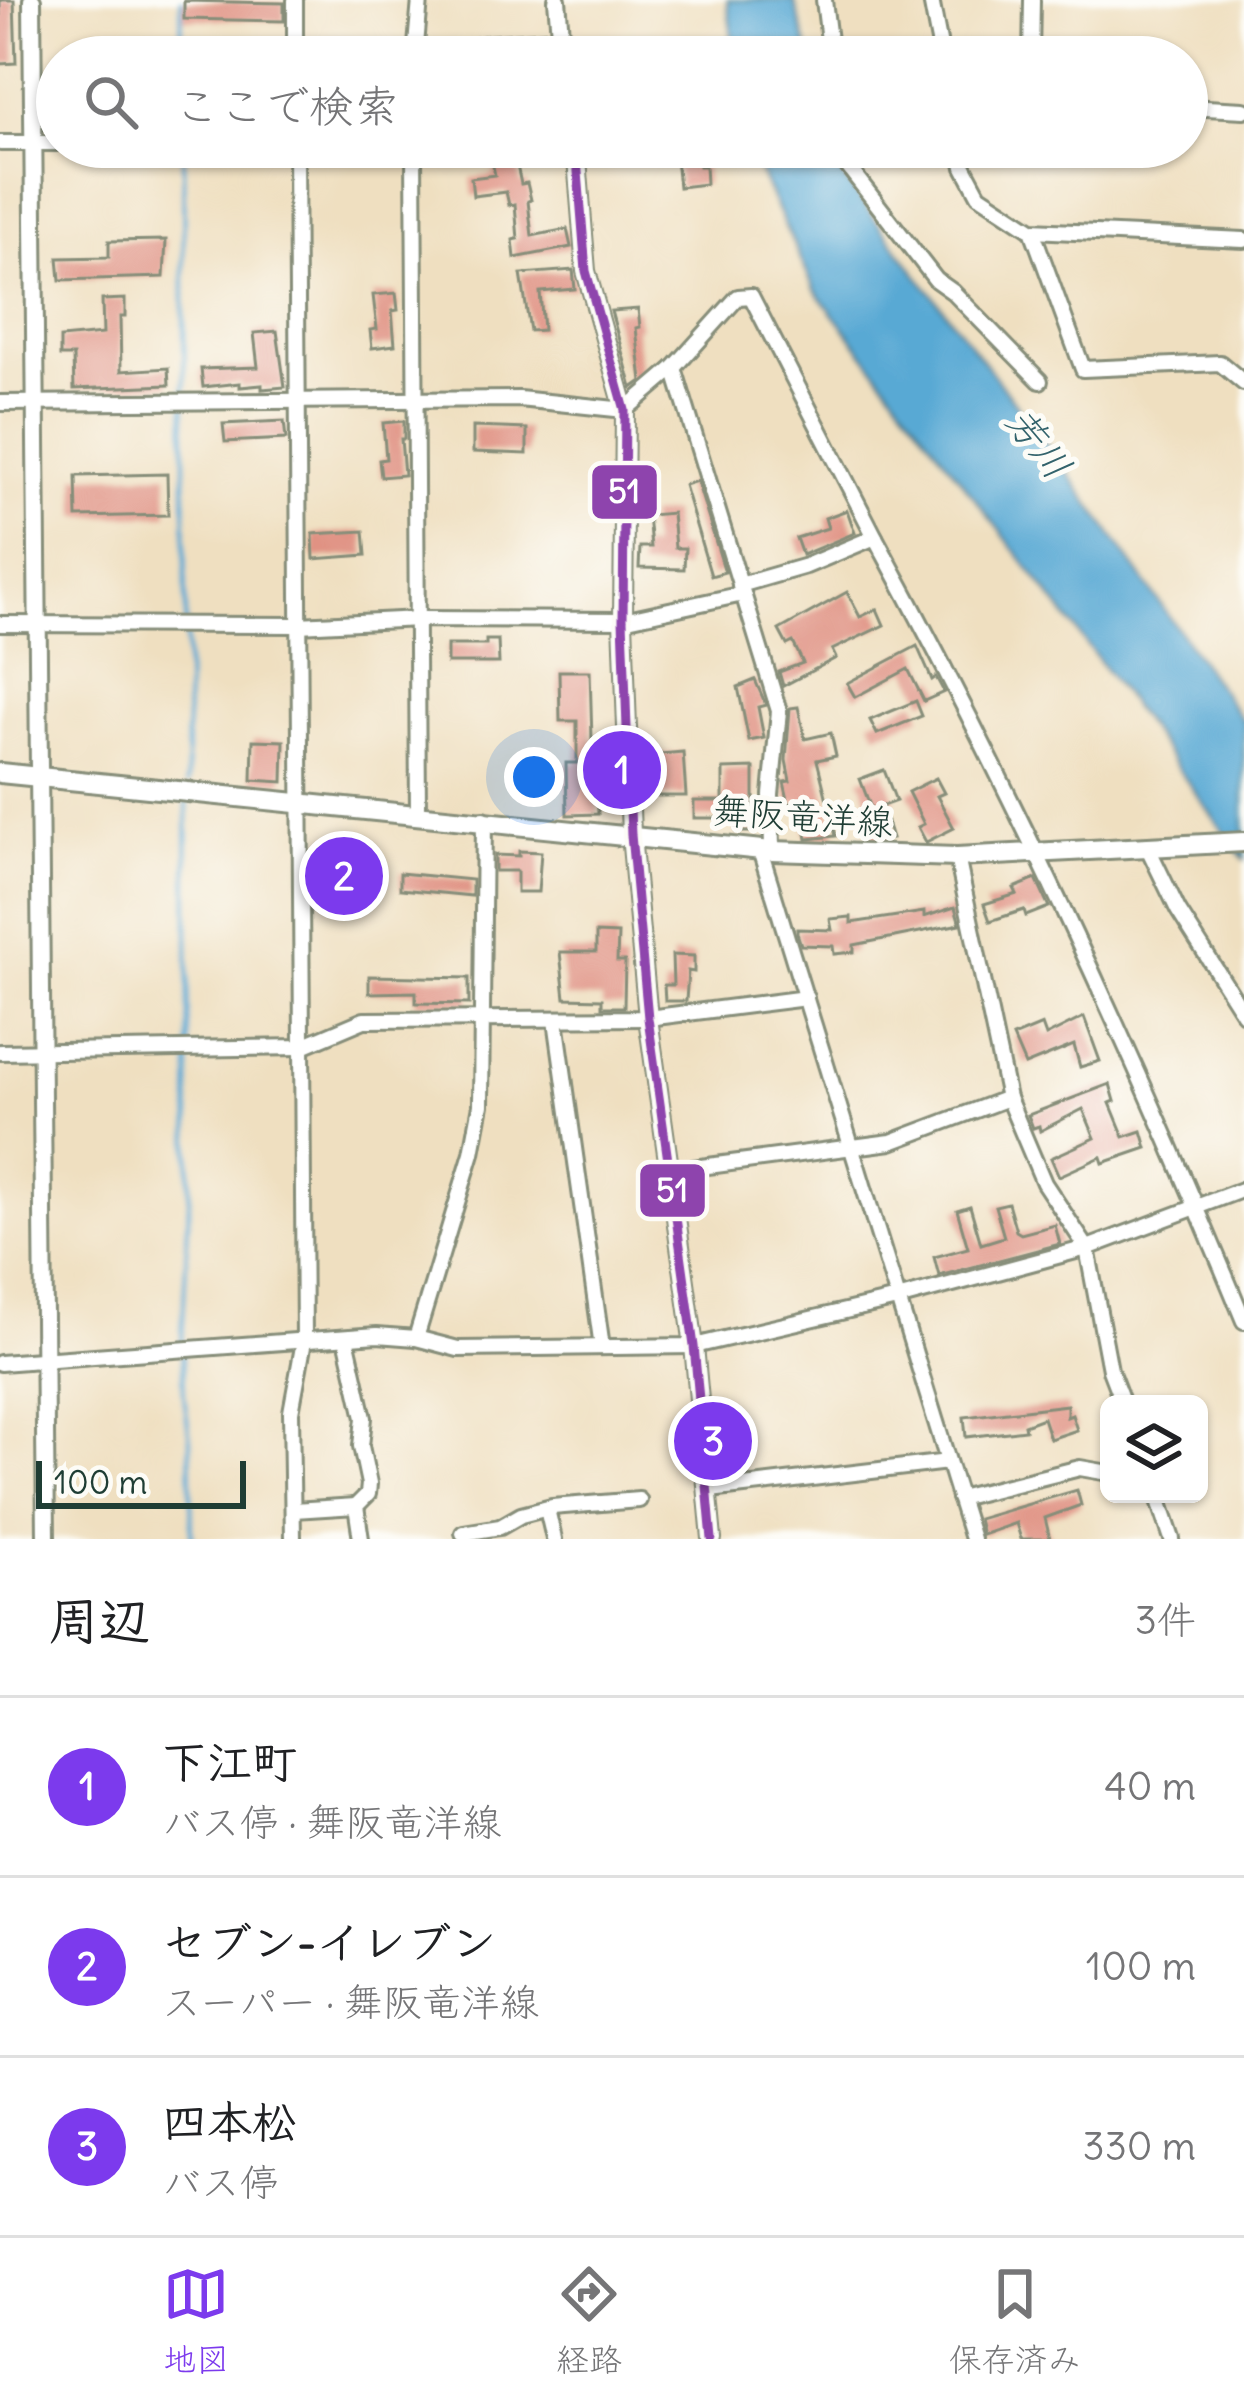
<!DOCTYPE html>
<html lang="ja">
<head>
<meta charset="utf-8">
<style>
  :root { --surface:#fff; --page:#f2f2f2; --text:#202124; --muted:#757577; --line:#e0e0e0; --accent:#7c3aed }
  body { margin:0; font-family:Delius,"Klee One",sans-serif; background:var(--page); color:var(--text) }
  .controls { position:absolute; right:36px; bottom:36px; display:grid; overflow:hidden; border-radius:18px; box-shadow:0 3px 9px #0004 }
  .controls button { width:108px; height:108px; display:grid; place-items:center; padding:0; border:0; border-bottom:3px solid var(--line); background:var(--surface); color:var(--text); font:60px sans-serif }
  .scale { position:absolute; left:36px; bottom:30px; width:210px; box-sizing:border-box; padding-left:12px; border:6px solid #1f3d34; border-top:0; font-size:33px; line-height:42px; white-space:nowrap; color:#1f3d34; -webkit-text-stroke:9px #fdfcf7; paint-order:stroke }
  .you { position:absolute; left:534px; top:777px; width:42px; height:42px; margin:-30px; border:9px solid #fff; border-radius:50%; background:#1a73e8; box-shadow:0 0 0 18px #1a73e833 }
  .badge { display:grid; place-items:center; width:78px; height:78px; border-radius:50%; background:var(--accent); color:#fff; font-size:39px; font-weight:700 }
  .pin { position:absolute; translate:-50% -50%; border:6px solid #fff; box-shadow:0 3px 12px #0006 }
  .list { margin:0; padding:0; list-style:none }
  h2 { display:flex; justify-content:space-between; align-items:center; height:156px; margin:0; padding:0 48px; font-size:51px }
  h2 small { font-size:39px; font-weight:400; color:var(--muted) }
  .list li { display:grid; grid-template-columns:78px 1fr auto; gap:36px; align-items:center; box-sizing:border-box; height:180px; padding:0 48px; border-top:3px solid var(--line) }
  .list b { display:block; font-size:45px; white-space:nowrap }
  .list p { margin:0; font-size:39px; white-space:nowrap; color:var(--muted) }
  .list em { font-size:39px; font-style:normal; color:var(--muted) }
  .icon { flex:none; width:66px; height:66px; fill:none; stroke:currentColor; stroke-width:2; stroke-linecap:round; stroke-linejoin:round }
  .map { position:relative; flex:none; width:1244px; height:1539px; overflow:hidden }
  .search { position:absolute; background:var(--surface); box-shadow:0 3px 9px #0004; left:36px; right:36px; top:36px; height:132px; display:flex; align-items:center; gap:30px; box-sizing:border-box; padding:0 42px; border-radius:66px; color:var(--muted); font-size:45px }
  .sheet { height:696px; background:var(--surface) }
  nav { display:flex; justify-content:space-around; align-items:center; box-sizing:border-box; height:168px; border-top:3px solid var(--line); background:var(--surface); font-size:33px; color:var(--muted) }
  nav a { display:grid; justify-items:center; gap:6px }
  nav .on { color:var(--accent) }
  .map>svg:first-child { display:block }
  .water { fill:#59a9d4; stroke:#3c7384; stroke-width:3 }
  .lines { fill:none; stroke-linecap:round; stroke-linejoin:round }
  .stream { stroke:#59a9d4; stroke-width:4.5 }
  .building { fill:#e09283 }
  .minor-casing { stroke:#878e7a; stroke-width:20 }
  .tertiary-casing { stroke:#878e7a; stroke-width:22 }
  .secondary-casing { stroke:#878e7a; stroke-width:24 }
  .minor { stroke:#fff; stroke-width:14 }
  .tertiary { stroke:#fff; stroke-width:16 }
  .secondary { stroke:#fff; stroke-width:18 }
  .bus-1-casing { stroke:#fdfcf7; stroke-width:18 }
  .bus-1 { stroke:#8e44ad; stroke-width:9 }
  .labels { text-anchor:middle; stroke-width:10; stroke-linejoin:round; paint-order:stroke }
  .street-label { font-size:36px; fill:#1f3d34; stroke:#fdfcf7 }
  .water-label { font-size:39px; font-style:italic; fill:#33636c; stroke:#fdfcf7 }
  .line-badge { stroke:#fdfcf7; stroke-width:4.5 }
  .badge-label { font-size:33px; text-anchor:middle; font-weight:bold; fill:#fff }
</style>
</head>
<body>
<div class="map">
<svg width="1244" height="1539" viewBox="0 0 1244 1539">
  <rect width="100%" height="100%" fill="#fdfcf7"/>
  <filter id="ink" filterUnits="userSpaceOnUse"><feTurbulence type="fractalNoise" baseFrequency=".00833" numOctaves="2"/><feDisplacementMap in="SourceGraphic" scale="24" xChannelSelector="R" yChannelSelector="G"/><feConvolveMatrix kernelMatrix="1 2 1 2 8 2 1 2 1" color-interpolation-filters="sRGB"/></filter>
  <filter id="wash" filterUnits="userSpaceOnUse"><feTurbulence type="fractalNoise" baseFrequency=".004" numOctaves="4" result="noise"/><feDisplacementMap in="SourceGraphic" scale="48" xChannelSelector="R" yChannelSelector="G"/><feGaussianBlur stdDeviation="2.7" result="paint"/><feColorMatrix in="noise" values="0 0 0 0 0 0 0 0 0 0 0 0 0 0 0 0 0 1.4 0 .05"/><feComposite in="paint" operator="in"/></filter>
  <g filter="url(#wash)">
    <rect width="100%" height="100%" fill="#efdfc0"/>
    <!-- water -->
    <g class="water">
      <path d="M727 0H794L810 57H735Z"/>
      <path d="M748 147H835L843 177 1064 467 1244 723V859L1077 631 815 290Z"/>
    </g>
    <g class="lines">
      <!-- stream -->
      <g class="stream">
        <path d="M181 0 182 57"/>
        <path d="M183 147 187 784"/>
        <path d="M187 796 190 1183 182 1340 184 1396 190 1440 192 1539"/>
      </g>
    </g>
    <g id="blocks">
      <!-- building -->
      <g class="building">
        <path d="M0 0H14L16 63 0 64Z"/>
        <path d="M184 1 284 3V21L184 19Z"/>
        <path d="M660 147H697L699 166H705L706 184 679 187 676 159 662 160Z"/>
        <path d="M514 152 521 184 527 183 531 200 528 201 532 236 567 229 571 247 515 258 513 240 518 239 515 204 509 205 506 192 473 196 471 178 495 175 491 157Z"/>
        <path d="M166 240 164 277 60 280 58 258 109 257V241Z"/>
        <path d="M573 270 575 289 540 292 543 330 530 331 521 274Z"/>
        <path d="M396 293 398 310 392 311 395 345 372 348 370 330 377 329 373 295Z"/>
        <path d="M125 299V317H120L121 371 168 368 169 385 74 389 73 356H60V338L103 334 102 300Z"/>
        <path d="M638 309 640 327 636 328 642 381 632 388 611 311Z"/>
        <path d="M277 331 285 387 262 389V385L240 387V383L203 387 201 369 258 367 254 333Z"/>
        <path d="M284 421 286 439 225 442 223 424Z"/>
        <path d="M404 421V439H401L404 475 381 477 379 460 386 459 383 423Z"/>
        <path d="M473 427 527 429V454L473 452Z"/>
        <path d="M167 474 168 515 77 517 76 476Z"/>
        <path d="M697 481 725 572 711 576 684 485Z"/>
        <path d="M847 510 855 533 802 555 796 538 828 528 825 518Z"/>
        <path d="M672 513 675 548H685L684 569 639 568 640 547H651L648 515Z"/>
        <path d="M364 531 366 555 314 559 313 534Z"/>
        <path d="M847 592 860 617 877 609 884 625 832 650 836 658 783 686 779 672 803 663 793 642 787 645 779 630Z"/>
        <path d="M486 640H498L499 663H447V645H486Z"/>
        <path d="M917 646 932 680 936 677 944 692 924 701 908 669 855 697 847 683Z"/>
        <path d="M559 671H590L592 740H608L609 757 597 758 598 814 567 815 566 763H577V721H560Z"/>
        <path d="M755 680 766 705 758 707 764 738 749 741 738 687Z"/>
        <path d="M916 701 922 716 877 734 870 720Z"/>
        <path d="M798 707 805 739 831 733 836 756 817 760 836 836 807 839 800 801 789 804 784 782 790 781 786 760 790 708Z"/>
        <path d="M253 740 284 741 283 782 252 780Z"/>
        <path d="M683 752 686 796H655V779H663L660 754Z"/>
        <path d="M754 768V832H736L737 818H694V801H723V769Z"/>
        <path d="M884 770 896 801 882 806 892 838 872 841 868 827 877 824 860 779Z"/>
        <path d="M936 778 944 793 937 796 954 828 926 842 918 827 924 824 908 792Z"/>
        <path d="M519 851 541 852 538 892H517V871H495V855L519 856Z"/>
        <path d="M400 873 472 880V896L400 889Z"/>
        <path d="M1036 879 1049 907 1026 916 1024 910 990 921 984 904 1017 894 1014 888Z"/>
        <path d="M955 907 960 924 854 945V952L834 954 833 946 801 945 797 933V929L832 930 830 919 851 917V923L924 912V917Z"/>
        <path d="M596 933 618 934 617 961H625L624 1007H602V999L565 998 560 952H596Z"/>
        <path d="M672 955 694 956V972L688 971 686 1001H665L664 985H673Z"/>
        <path d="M369 976 469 978V1004L416 1003V992L369 993Z"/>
        <path d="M1084 1017 1100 1061 1080 1067 1074 1045 1025 1065 1013 1037 1042 1025 1046 1036Z"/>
        <path d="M1110 1084 1115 1101 1110 1103 1124 1137 1142 1131 1147 1148 1103 1163 1101 1157 1059 1176 1051 1158 1095 1138 1083 1109 1040 1131 1039 1126 1033 1128 1028 1115Z"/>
        <path d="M1008 1203 1016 1231 1021 1234 1055 1225 1060 1244 939 1276 934 1257 968 1248 957 1210 970 1206 981 1244 1004 1237 995 1206Z"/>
        <path d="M1067 1405V1417L1072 1415 1077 1430 1050 1439 1043 1418 1024 1425 1025 1430 966 1437 964 1417Z"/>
        <path d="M1077 1490 1081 1505 1045 1518 1050 1539H1021L1016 1523 982 1535 978 1519Z"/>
      </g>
    </g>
  </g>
  <g filter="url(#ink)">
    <use href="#blocks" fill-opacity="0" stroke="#878e7a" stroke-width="3"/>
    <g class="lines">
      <defs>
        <g id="minor">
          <path d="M295 0V57"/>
          <path d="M824 0 831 57"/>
          <path d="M931 0 942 57"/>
          <path d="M415 57 420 0"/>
          <path d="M417 57 486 44 559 38"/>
          <path d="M1031 57 1032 0"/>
          <path d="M1187 107 1244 110"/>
          <path d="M0 143H57"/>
          <path d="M414 147 418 815"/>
          <path d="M844 147 846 164 936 280 953 292 1040 381"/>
          <path d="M960 147 964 167 979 195 1032 230 1244 240"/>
          <path d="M1032 230 1083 369 1220 363 1244 383"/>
          <path d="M674 368 738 297 751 296 875 537"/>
          <path d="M0 403 519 399 625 410 674 368 779 711 771 795 772 851"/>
          <path d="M740 585 806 566 875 537C1013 791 1134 1054 1244 1321"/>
          <path d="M0 624 298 625 419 619 623 620 743 594"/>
          <path d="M1147 846 1178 910 1244 1014"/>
          <path d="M760 850 972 1539"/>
          <path d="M957 857 1008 1098 1044 1183 1087 1248 1110 1370 1123 1404"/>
          <path d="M556 1020 602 1347"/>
          <path d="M0 1052 300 1047 364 1020 648 1018 806 998"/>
          <path d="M670 1171 891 1142 1008 1098"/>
          <path d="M346 1338 364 1418 361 1446 369 1484 368 1494 356 1506 361 1539"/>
          <path d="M416 1338 472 1153 481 1105 484 819"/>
          <path d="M0 1363 377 1335 416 1338 458 1349 694 1346 897 1299 1087 1248 1244 1189"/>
          <path d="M710 1490 948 1462"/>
          <path d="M1157 1494 1172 1539"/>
          <path d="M959 1498 1080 1468 1109 1473"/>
          <path d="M547 1509 554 1539"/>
          <path d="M294 1510 356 1506"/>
          <path d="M463 1533 500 1527 521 1515 552 1507 639 1500"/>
          <path d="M293 1539 291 1412 304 1341 296 147"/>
        </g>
        <g id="tertiary">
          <path d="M32 0 46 1539"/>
          <path d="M557 0 562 57"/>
          <path d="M576 147 586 271 625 410 623 620 631 835 648 1018 694 1346 712 1539"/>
        </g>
        <path id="secondary" d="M0 773 772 851 957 857 1244 842"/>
      </defs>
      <!-- minor casing -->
      <use href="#minor" class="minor-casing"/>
      <!-- tertiary casing -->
      <use href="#tertiary" class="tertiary-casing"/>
      <!-- secondary casing -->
      <use href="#secondary" class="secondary-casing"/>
      <!-- minor -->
      <use href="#minor" class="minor"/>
      <!-- tertiary -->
      <use href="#tertiary" class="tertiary"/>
      <!-- secondary -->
      <use href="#secondary" class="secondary"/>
      <defs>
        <path id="bus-1" d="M576 147 586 271 625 410 623 620 631 835 648 1018 694 1346 712 1539"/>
      </defs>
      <!-- bus-1 casing -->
      <use href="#bus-1" class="bus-1-casing"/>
      <!-- bus-1 -->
      <use href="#bus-1" class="bus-1"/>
    </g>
  </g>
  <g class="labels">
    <!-- street labels -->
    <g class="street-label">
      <text transform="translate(803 816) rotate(4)" y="13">舞阪竜洋線</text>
    </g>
    <!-- water labels -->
    <g class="water-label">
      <text transform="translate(1039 443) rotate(52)" y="14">芳川</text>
    </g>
  </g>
  <g class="line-badge">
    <rect x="590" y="463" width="69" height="58" rx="12" fill="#8e44ad"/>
    <rect x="638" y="1162" width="69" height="57" rx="12" fill="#8e44ad"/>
  </g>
  <g class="badge-label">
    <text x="624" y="503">51</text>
    <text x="672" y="1202">51</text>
  </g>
</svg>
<div class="controls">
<button><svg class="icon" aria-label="layers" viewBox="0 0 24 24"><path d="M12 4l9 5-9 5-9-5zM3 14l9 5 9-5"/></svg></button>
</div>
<div class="scale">100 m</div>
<div class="you"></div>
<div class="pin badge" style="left:622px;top:770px">1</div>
<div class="pin badge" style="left:344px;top:876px">2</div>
<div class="pin badge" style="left:713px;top:1441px">3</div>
<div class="search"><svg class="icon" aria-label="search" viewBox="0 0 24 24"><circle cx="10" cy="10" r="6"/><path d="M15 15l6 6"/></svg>ここで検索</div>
</div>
<section class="sheet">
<h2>周辺<small>3件</small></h2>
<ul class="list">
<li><span class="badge">1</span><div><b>下江町</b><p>バス停 · 舞阪竜洋線</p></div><em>40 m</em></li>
<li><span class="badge">2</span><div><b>セブン-イレブン</b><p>スーパー · 舞阪竜洋線</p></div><em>100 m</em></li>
<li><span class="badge">3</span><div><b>四本松</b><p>バス停</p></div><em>330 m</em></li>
</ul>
</section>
<nav>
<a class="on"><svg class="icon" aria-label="map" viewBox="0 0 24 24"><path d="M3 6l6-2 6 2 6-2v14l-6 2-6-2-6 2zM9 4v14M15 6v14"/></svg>地図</a>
<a><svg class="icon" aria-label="directions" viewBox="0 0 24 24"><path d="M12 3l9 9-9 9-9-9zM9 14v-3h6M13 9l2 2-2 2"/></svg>経路</a>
<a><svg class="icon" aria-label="saved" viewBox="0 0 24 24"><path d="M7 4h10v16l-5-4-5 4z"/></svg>保存済み</a>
</nav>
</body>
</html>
